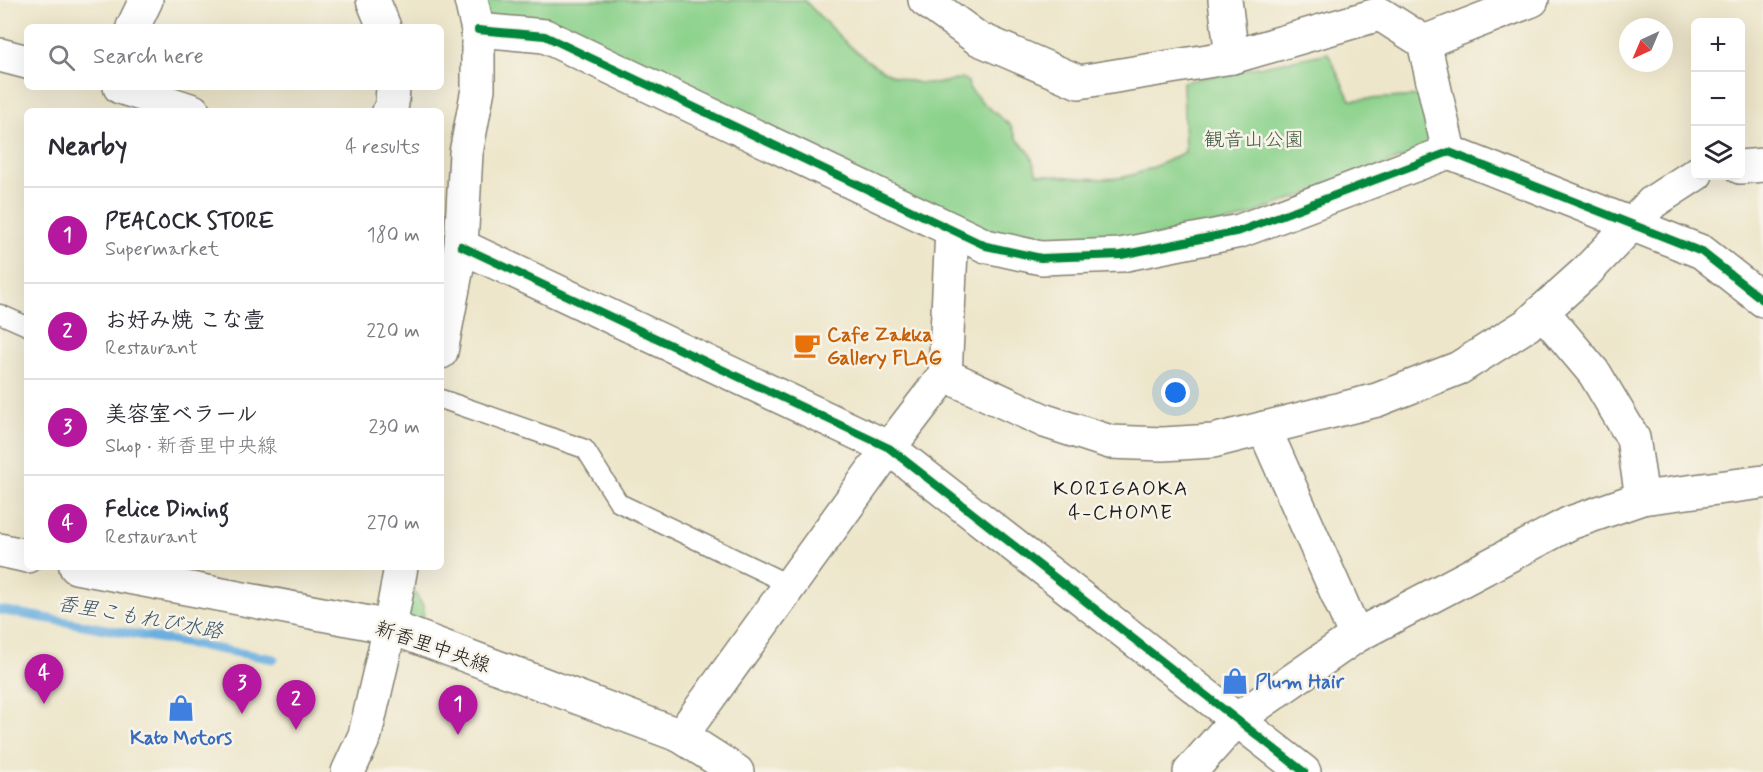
<!DOCTYPE html>
<html lang="en">
<head>
<meta charset="utf-8">
<style>
  :root { --surface:#fff; --page:#f7f7f7; --text:#2b2b33; --muted:#7c7c81; --line:#e1e1e2; --accent:#b5179e }
  body { margin:0; font-family:Mynerve,"Klee One",sans-serif; background:var(--page); color:var(--text) }
  .controls { position:absolute; right:18px; top:18px; display:grid; overflow:hidden; border-radius:9px; box-shadow:0 6px 24px #0002 }
  .controls button { width:54px; height:54px; display:grid; place-items:center; padding:0; border:0; border-bottom:2px solid var(--line); background:var(--surface); color:var(--text); font:30px sans-serif }
  .compass { position:absolute; left:1619px; top:18px; width:54px; height:54px; border-radius:50%; background:var(--surface); box-shadow:0 6px 24px #0002; rotate:224deg }
  .you { position:absolute; left:1176px; top:393px; width:21px; height:21px; margin:-15px; border:4px solid #fff; border-radius:50%; background:#1a73e8; box-shadow:0 0 0 9px #1a73e833 }
  .badge { display:grid; place-items:center; width:39px; height:39px; border-radius:50%; background:var(--accent); color:#fff; font-size:20px; font-weight:700 }
  .pin { position:absolute; translate:-50% -50px; filter:drop-shadow(0 2px 3px #0008) }
  .pin::after { content:''; position:absolute; top:32px; width:21px; height:18px; background:inherit; clip-path:polygon(0 0,100% 0,50% 100%) }
  .list { margin:0; padding:0; list-style:none }
  h2 { display:flex; justify-content:space-between; align-items:center; height:78px; margin:0; padding:0 24px; font-size:26px }
  h2 small { font-size:20px; font-weight:400; color:var(--muted) }
  .list li { display:grid; grid-template-columns:39px 1fr auto; gap:18px; align-items:center; box-sizing:border-box; height:96px; padding:0 24px; border-top:2px solid var(--line) }
  .list b { display:block; font-size:22px; white-space:nowrap }
  .list p { margin:0; font-size:20px; white-space:nowrap; color:var(--muted) }
  .list em { font-size:20px; font-style:normal; color:var(--muted) }
  .icon { flex:none; width:33px; height:33px; fill:none; stroke:currentColor; stroke-width:2; stroke-linecap:round; stroke-linejoin:round }
  .map { position:relative; flex:none; width:1763px; height:772px; overflow:hidden }
  .search { position:absolute; background:var(--surface); box-shadow:0 6px 24px #0002; left:24px; top:24px; width:420px; height:66px; display:flex; align-items:center; gap:15px; box-sizing:border-box; padding:0 21px; border-radius:9px; color:var(--muted); font-size:22px }
  .panel { position:absolute; background:var(--surface); box-shadow:0 6px 24px #0002; left:24px; top:108px; width:420px; height:462px; border-radius:9px }
  .map>svg:first-child { display:block }
  .green { fill:#8cd28c; stroke:#547754; stroke-width:1.5 }
  .lines { fill:none; stroke-linecap:round; stroke-linejoin:round }
  .stream { stroke:#6aafe0; stroke-width:9 }
  .service-casing { stroke:#848173; stroke-width:21 }
  .minor-casing { stroke:#848173; stroke-width:36 }
  .tertiary-casing { stroke:#848173; stroke-width:36 }
  .service { stroke:#fff; stroke-width:18 }
  .minor { stroke:#fff; stroke-width:33 }
  .tertiary { stroke:#fff; stroke-width:33 }
  .cycleway-casing { stroke:#f7f3e8; stroke-width:11 }
  .cycleway { stroke:#00873e; stroke-width:8 }
  .labels { text-anchor:middle; stroke-width:5; stroke-linejoin:round; paint-order:stroke }
  .park-label { font-size:20px; fill:#435c43; stroke:#f7f3e8 }
  .food-label { font-size:20px; font-weight:bold; fill:#c56008; stroke:#f7f3e8; text-anchor:start }
  .street-label { font-size:20px; fill:#1c1c1c; stroke:#f7f3e8 }
  .shop-label { font-size:20px; font-weight:bold; fill:#366cbe; stroke:#f7f3e8; text-anchor:start }
  .neighbourhood-label { font-size:21px; letter-spacing:1.5px; fill:#1c1c1c; stroke:#f7f3e8 }
  .water-label { font-size:21px; font-style:italic; fill:#3b576a; stroke:#f7f3e8 }
</style>
</head>
<body>
<div class="map">
<svg width="1763" height="772" viewBox="0 0 1763 772">
  <rect width="100%" height="100%" fill="#f7f3e8"/>
  <filter id="ink" filterUnits="userSpaceOnUse"><feTurbulence type="fractalNoise" baseFrequency=".0167" numOctaves="2"/><feDisplacementMap in="SourceGraphic" scale="12" xChannelSelector="R" yChannelSelector="G"/><feConvolveMatrix kernelMatrix="1 2 1 2 8 2 1 2 1" color-interpolation-filters="sRGB"/></filter>
  <filter id="wash" filterUnits="userSpaceOnUse"><feTurbulence type="fractalNoise" baseFrequency=".008" numOctaves="4" result="noise"/><feDisplacementMap in="SourceGraphic" scale="24" xChannelSelector="R" yChannelSelector="G"/><feGaussianBlur stdDeviation="1.35" result="paint"/><feColorMatrix in="noise" values="0 0 0 0 0 0 0 0 0 0 0 0 0 0 0 0 0 1.4 0 .05"/><feComposite in="paint" operator="in"/></filter>
  <g filter="url(#wash)">
    <rect width="100%" height="100%" fill="#ede6ca"/>
    <!-- green -->
    <g class="green">
      <path d="M481 0H804C848 44 892 102 962 78L968 82 969 88 984 104 1010 125 1018 140 1030 153 1037 174C1063 176 1092 181 1118 178 1141 175 1164 162 1185 152L1183 82 1328 53 1350 100 1422 96 1439 144 1237 220 1120 244 1042 247 990 236 486 20Z"/>
      <path d="M413 590 424 607 422 639 390 627Z"/>
    </g>
    <g class="lines">
      <!-- stream -->
      <path class="stream" d="M0 610 274 659"/>
    </g>
  </g>
  <g filter="url(#ink)">
    <g class="lines">
      <defs>
        <g id="service">
          <path d="M0 314 27 326"/>
          <path d="M441 399 585 449 619 503 790 585"/>
        </g>
        <g id="minor">
          <path d="M373 0 384 27"/>
          <path d="M925 0 977 38 1079 82 1232 57 1380 14 1424 42 1449 152"/>
          <path d="M1225 0 1232 57"/>
          <path d="M133 27 146 0"/>
          <path d="M478 30 545 36 986 246 1041 258 1121 255 1240 231 1449 152 1702 252 1763 300"/>
          <path d="M1424 42 1532 0"/>
          <path d="M0 55 27 62"/>
          <path d="M120 87 193 111"/>
          <path d="M389 111 392 104 393 87"/>
          <path d="M1740 167 1763 165"/>
          <path d="M461 246 889 448 1304 772"/>
          <path d="M1542 311 1595 374 1633 438 1642 498"/>
          <path d="M441 352 461 246 466 153 478 89V30L471 0"/>
          <path d="M945 375 1045 421 1110 442 1163 444 1213 441 1377 400 1459 368 1527 325 1587 271 1653 202 1696 174"/>
          <path d="M1264 428 1356 636"/>
          <path d="M681 736 889 448 945 375 952 230"/>
          <path d="M348 772 365 735 390 627 401 567"/>
          <path d="M1190 772 1236 720 1356 636 1570 523 1642 498 1763 482"/>
        </g>
        <g id="tertiary">
          <path d="M0 550 27 556"/>
          <path d="M76 567 390 627 681 736 737 772"/>
        </g>
      </defs>
      <!-- service casing -->
      <use href="#service" class="service-casing"/>
      <!-- minor casing -->
      <use href="#minor" class="minor-casing"/>
      <!-- tertiary casing -->
      <use href="#tertiary" class="tertiary-casing"/>
      <!-- service -->
      <use href="#service" class="service"/>
      <!-- minor -->
      <use href="#minor" class="minor"/>
      <!-- tertiary -->
      <use href="#tertiary" class="tertiary"/>
      <defs>
        <g id="cycleway">
          <path d="M478 30 545 36 986 246 1041 258 1121 255 1240 231 1449 152 1702 252 1763 300"/>
          <path d="M461 246 889 448 1304 772"/>
        </g>
      </defs>
      <!-- cycleway casing -->
      <use href="#cycleway" class="cycleway-casing"/>
      <!-- cycleway -->
      <use href="#cycleway" class="cycleway"/>
    </g>
  </g>
  <!-- icons -->
  <defs>
    <symbol id="cafe-bare" viewBox="-9 -9 18 18"><path d="M-5.5-4.5H6V0H3Q3 3.5 0 3.5H-2.5Q-5.5 3.5-5.5 0ZM3-3.2v2h1.7v-2ZM-6 4.5H4V6H-6Z" fill="#e8710a" stroke="#f7f3e8" stroke-width="2.5" paint-order="stroke"/></symbol>
    <symbol id="shop-bare" viewBox="-9 -9 18 18"><path d="M-5-2.5h2.3a2.7 3.5 0 0 1 5.4 0H5L5.5 6h-11ZM-1.5-2.5h3a1.5 2.3 0 0 0-3 0Z" fill="#3f7fe0" stroke="#f7f3e8" stroke-width="2.5" paint-order="stroke"/></symbol>
  </defs>
  <g fill-rule="evenodd">
    <use href="#cafe-bare" x="788" y="326" width="38" height="38"/>
    <use href="#shop-bare" x="1216" y="662" width="38" height="38"/>
    <use href="#shop-bare" x="162" y="689" width="38" height="38"/>
  </g>
  <g class="labels">
    <!-- park labels -->
    <g class="park-label">
      <text x="1254" y="146">観音山公園</text>
    </g>
    <!-- food labels -->
    <g class="food-label">
      <text x="827" y="341">Cafe Zakka<tspan x="827" dy="23">Gallery FLAG</tspan></text>
    </g>
    <!-- street labels -->
    <g class="street-label">
      <text transform="translate(433 646) rotate(19)" y="7">新香里中央線</text>
    </g>
    <!-- shop labels -->
    <g class="shop-label">
      <text x="1255" y="688">Plum Hair</text>
      <text x="181" y="744" text-anchor="middle">Kato Motors</text>
    </g>
    <!-- neighbourhood labels -->
    <g class="neighbourhood-label">
      <text x="1121" y="495">KORIGAOKA<tspan x="1121" dy="24">4-CHOME</tspan></text>
    </g>
    <!-- water labels -->
    <g class="water-label">
      <text transform="translate(140 617) rotate(10)" y="7">香里こもれび水路</text>
    </g>
  </g>
</svg>
<div class="controls">
<button>+</button>
<button>−</button>
<button><svg class="icon" aria-label="layers" viewBox="0 0 24 24"><path d="M12 4l9 5-9 5-9-5zM3 14l9 5 9-5"/></svg></button>
</div>
<svg class="compass" viewBox="-18 -18 36 36"><path d="M0-13l5 13h-10z" fill="#e53935"/><path d="M0 13l5-13h-10z" fill="#7c7c81"/></svg>
<div class="you"></div>
<div class="pin badge" style="left:458px;top:735px">1</div>
<div class="pin badge" style="left:296px;top:730px">2</div>
<div class="pin badge" style="left:242px;top:714px">3</div>
<div class="pin badge" style="left:44px;top:704px">4</div>
<div class="search"><svg class="icon" aria-label="search" viewBox="0 0 24 24"><circle cx="10" cy="10" r="6"/><path d="M15 15l6 6"/></svg>Search here</div>
<section class="panel">
<h2>Nearby<small>4 results</small></h2>
<ul class="list">
<li><span class="badge">1</span><div><b>PEACOCK STORE</b><p>Supermarket</p></div><em>180 m</em></li>
<li><span class="badge">2</span><div><b>お好み焼 こな壹</b><p>Restaurant</p></div><em>220 m</em></li>
<li><span class="badge">3</span><div><b>美容室べラール</b><p>Shop · 新香里中央線</p></div><em>230 m</em></li>
<li><span class="badge">4</span><div><b>Felice Dining</b><p>Restaurant</p></div><em>270 m</em></li>
</ul>
</section>
</div>
</body>
</html>
